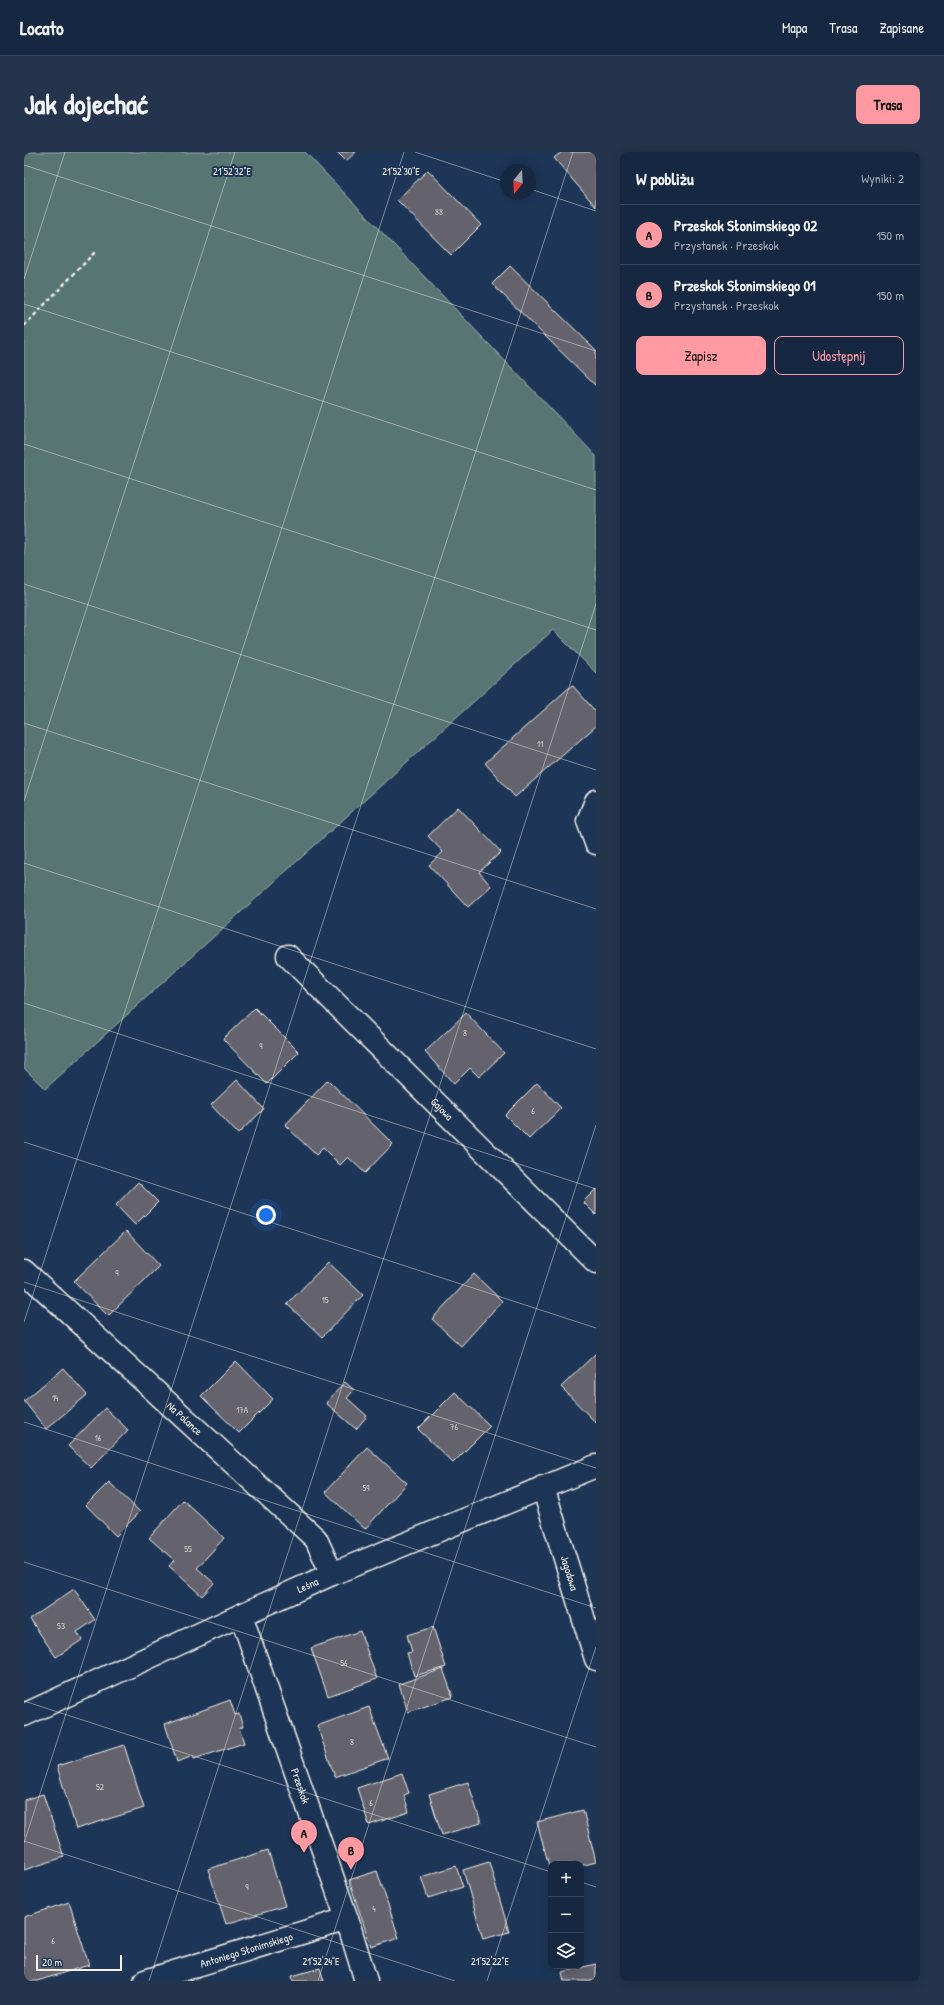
<!DOCTYPE html>
<html lang="pl">
<head>
<meta charset="utf-8">
<style>
  :root { --surface:#162841; --page:#23344c; --text:#f1f3f6; --muted:#9ea6b1; --line:#35445a; --accent:#ff9aa2 }
  body { margin:0; font-family:"Patrick Hand",sans-serif; background:var(--page); color:var(--text) }
  .controls { position:absolute; right:12px; bottom:12px; display:grid; overflow:hidden; border-radius:8px; box-shadow:0 2px 10px #0003 }
  .controls button { width:36px; height:36px; display:grid; place-items:center; padding:0; border:0; border-bottom:1px solid var(--line); background:var(--surface); color:var(--text); font:20px sans-serif }
  .compass { position:absolute; left:476px; top:12px; width:36px; height:36px; border-radius:50%; background:var(--surface); box-shadow:0 2px 10px #0003; rotate:198deg }
  .scale { position:absolute; left:12px; bottom:10px; width:86px; box-sizing:border-box; padding-left:4px; border:2px solid #f4f1e8; border-top:0; font-size:11px; line-height:14px; white-space:nowrap; color:#f4f1e8; -webkit-text-stroke:3px #1d3557; paint-order:stroke }
  .you { position:absolute; left:242px; top:1063px; width:14px; height:14px; margin:-10px; border:3px solid #fff; border-radius:50%; background:#1a73e8; box-shadow:0 0 0 6px #1a73e833 }
  .badge { display:grid; place-items:center; width:26px; height:26px; border-radius:50%; background:var(--accent); color:#111; font-size:13px; font-weight:700 }
  .pin { position:absolute; translate:-50% -33px; filter:drop-shadow(0 1px 2px #0008) }
  .pin::after { content:''; position:absolute; top:21px; width:14px; height:12px; background:inherit; clip-path:polygon(0 0,100% 0,50% 100%) }
  .list { margin:0; padding:0; list-style:none }
  h2 { display:flex; justify-content:space-between; align-items:center; height:52px; margin:0; padding:0 16px; font-size:17px }
  h2 small { font-size:13px; font-weight:400; color:var(--muted) }
  .list li { display:grid; grid-template-columns:26px 1fr auto; gap:12px; align-items:center; box-sizing:border-box; height:60px; padding:0 16px; border-top:1px solid var(--line) }
  .list b { display:block; font-size:15px; white-space:nowrap }
  .list p { margin:0; font-size:13px; white-space:nowrap; color:var(--muted) }
  .list em { font-size:13px; font-style:normal; color:var(--muted) }
  .actions { display:flex; gap:8px; padding:12px 16px }
  .actions a { flex:1; padding:9px 0; border:1px solid var(--accent); border-radius:8px; text-align:center; font-size:14px; color:var(--accent) }
  .actions .main { background:var(--accent); color:#111 }
  .icon { flex:none; width:22px; height:22px; fill:none; stroke:currentColor; stroke-width:2; stroke-linecap:round; stroke-linejoin:round }
  .map { position:relative; flex:none; width:572px; height:1829px; overflow:hidden; border-radius:8px }
  header { display:flex; align-items:center; gap:24px; box-sizing:border-box; height:56px; padding:0 20px; background:var(--surface); border-bottom:1px solid var(--line) }
  header strong { font-size:19px }
  nav { display:flex; gap:22px; margin-inline-start:auto; font-size:14px }
  .intro { display:flex; align-items:center; justify-content:space-between; box-sizing:border-box; height:96px; padding:0 24px }
  h1 { margin:0; font-size:28px }
  .button { padding:10px 18px; border-radius:8px; background:var(--accent); color:#111; font-size:14px; font-weight:700 }
  main { display:flex; gap:24px; padding:0 24px }
  aside { flex:1; background:var(--surface); border-radius:8px; box-shadow:0 2px 10px #0003 }
  .map>svg:first-child { display:block }
  .green { fill:#567473; stroke:#a5b2ae }
  .building { fill:#63626d; stroke:#f4f1e8 }
  .lines { fill:none; stroke-linecap:round; stroke-linejoin:round }
  .street-casing { stroke:#f4f1e8; stroke-width:25 }
  .path { stroke:#f4f1e8; stroke-width:2.5; stroke-dasharray:4 3; stroke-linecap:butt }
  .street { stroke:#1d3557; stroke-width:22 }
  .ticks { fill:none; stroke:#f4f1e8; stroke-width:1; stroke-opacity:0.45 }
  .labels { text-anchor:middle; stroke-width:4; stroke-linejoin:round; paint-order:stroke }
  .number-label { font-size:9px; fill:#d0cdc9 }
  .street-label { font-size:11px; fill:#f4f1e8; stroke:#1d3557 }
  .ticks-label { font-size:10px; text-anchor:middle; fill:#f4f1e8; stroke:#1d3557; stroke-width:4; stroke-linejoin:round; paint-order:stroke }
</style>
</head>
<body>
<header>
<strong>Locato</strong>
<nav><a>Mapa</a><a>Trasa</a><a>Zapisane</a></nav>
</header>
<div class="intro"><h1>Jak dojechać</h1><a class="button">Trasa</a></div>
<main>
<div class="map">
<svg width="572" height="1829" viewBox="0 0 572 1829">
  <rect width="100%" height="100%" fill="#1d3557"/>
  <filter id="ink" filterUnits="userSpaceOnUse"><feTurbulence type="fractalNoise" baseFrequency=".025" numOctaves="2"/><feDisplacementMap in="SourceGraphic" scale="8" xChannelSelector="R" yChannelSelector="G"/><feConvolveMatrix kernelMatrix="1 2 1 2 8 2 1 2 1" color-interpolation-filters="sRGB"/></filter>
  <g filter="url(#ink)">
    <!-- green -->
    <path class="green" d="M0 0H281L572 304V521L529 478 21 937 0 916Z"/>
    <!-- building -->
    <g class="building">
      <path d="M313 0H332L322 9Z"/>
      <path d="M538 0H572V55L530 6Z"/>
      <path d="M404 18 457 73 427 103 373 48Z"/>
      <path d="M486 114 572 198V234L468 132Z"/>
      <path d="M548 533 572 560V574L491 645 461 611Z"/>
      <path d="M434 655 477 700 455 720 467 734 444 755 405 713 419 700 404 684Z"/>
      <path d="M231 856 275 900 243 932 199 887Z"/>
      <path d="M442 861 480 901 455 925 446 916 430 932 401 900Z"/>
      <path d="M213 928 240 957 214 982 187 953Z"/>
      <path d="M304 928 369 992 341 1021 324 1005 316 1013 299 996 292 1003 261 973Z"/>
      <path d="M513 931 537 956 505 987 481 963Z"/>
      <path d="M114 1030 134 1050 111 1073 92 1053Z"/>
      <path d="M572 1037V1063L559 1050Z"/>
      <path d="M102 1079 135 1114 84 1164 50 1129Z"/>
      <path d="M304 1110 339 1143 298 1185 263 1152Z"/>
      <path d="M450 1122 478 1149 437 1194 408 1167Z"/>
      <path d="M572 1201V1271L537 1235Z"/>
      <path d="M212 1209 249 1247 215 1281 177 1244Z"/>
      <path d="M39 1216 63 1243 22 1277 0 1249Z"/>
      <path d="M321 1230 330 1238 323 1246 343 1264 332 1277 302 1251Z"/>
      <path d="M431 1240 466 1274 429 1311 394 1277Z"/>
      <path d="M81 1256 104 1278 67 1316 44 1294Z"/>
      <path d="M343 1295 383 1331 341 1377 301 1340Z"/>
      <path d="M85 1330 116 1360 92 1384 62 1353Z"/>
      <path d="M159 1348 200 1386 173 1416 190 1431 178 1444 145 1414 150 1408 125 1386Z"/>
      <path d="M50 1437 71 1468 53 1480 58 1488 32 1505 6 1467Z"/>
      <path d="M409 1475 422 1515 390 1524 383 1501 388 1500 383 1483Z"/>
      <path d="M336 1479 353 1527 304 1544 287 1496Z"/>
      <path d="M419 1517 429 1545 384 1560 375 1532Z"/>
      <path d="M206 1548 211 1563 215 1562 219 1575 215 1576 220 1591 170 1607 169 1604 153 1610 141 1572Z"/>
      <path d="M345 1555 364 1606 311 1625 293 1574Z"/>
      <path d="M100 1593 120 1656 52 1677 33 1614Z"/>
      <path d="M378 1621 385 1641 380 1643 385 1660 345 1673 333 1636Z"/>
      <path d="M444 1630 457 1671 418 1683 405 1642Z"/>
      <path d="M19 1642 40 1705 0 1718V1648Z"/>
      <path d="M559 1658 572 1710 557 1714V1712H527V1721L513 1670Z"/>
      <path d="M244 1698 261 1754 202 1772 184 1717Z"/>
      <path d="M465 1710 485 1780 459 1787 439 1718Z"/>
      <path d="M432 1714 439 1735 404 1746 397 1725Z"/>
      <path d="M353 1719 375 1786 347 1795 325 1728Z"/>
      <path d="M45 1750 65 1813 13 1829H0V1765Z"/>
      <path d="M572 1812V1829H540L538 1820Z"/>
      <path d="M296 1816 300 1829H269L268 1824Z"/>
    </g>
    <g class="lines">
      <defs>
        <g id="street">
          <path d="M572 649 564 669 572 691"/>
          <path id="s1" d="M264 804 572 1110"/>
          <path id="s2" d="M0 1119 292 1387 308 1422"/>
          <path id="s3" d="M519 1335 572 1507"/>
          <path id="s4" d="M217 1463 323 1767 342 1829"/>
          <path id="s5" d="M0 1563 217 1463 308 1422 572 1314"/>
          <path id="s6" d="M121 1829 323 1767"/>
        </g>
      </defs>
      <!-- street casing -->
      <use href="#street" class="street-casing"/>
      <!-- path -->
      <path class="path" d="M0 174 72 99"/>
      <!-- street -->
      <use href="#street" class="street"/>
    </g>
  </g>
  <!-- ticks -->
  <path class="ticks" d="M391 0 482 30M0 13 572 199M506 37 572 59M0 127 41 0M0 152 572 338M0 292 572 478M0 432 572 618M0 571 572 757M0 649 211 0M0 711 572 897M0 851 572 1037M0 990 572 1176M0 1130 572 1316M0 1170 380 0M0 1270 572 1456M0 1410 572 1595M0 1549 527 1720M0 1689 431 1829M0 1691 549 0M557 1730 572 1735M0 1829H1M125 1829 572 452M294 1829 572 973M463 1829 572 1495"/>
  <g class="labels">
    <!-- number labels -->
    <g class="number-label">
      <text x="415" y="63">88</text>
      <text x="516" y="595">11</text>
      <text x="441" y="884">8</text>
      <text x="237" y="897">9</text>
      <text x="509" y="962">6</text>
      <text x="93" y="1124">9</text>
      <text x="301" y="1151">15</text>
      <text x="31" y="1249">14</text>
      <text x="218" y="1261">17A</text>
      <text x="430" y="1278">76</text>
      <text x="74" y="1289">16</text>
      <text x="342" y="1339">59</text>
      <text x="164" y="1400">55</text>
      <text x="37" y="1477">53</text>
      <text x="320" y="1514">56</text>
      <text x="328" y="1593">8</text>
      <text x="76" y="1638">52</text>
      <text x="347" y="1654">6</text>
      <text x="223" y="1738">9</text>
      <text x="350" y="1760">4</text>
      <text x="29" y="1792">6</text>
    </g>
    <!-- street labels -->
    <g class="street-label">
      <text dy="4" stroke="none"><textPath href="#s1" startOffset="217">Gajowa</textPath></text>
      <text dy="4" stroke="none"><textPath href="#s2" startOffset="218">Na Polance</textPath></text>
      <text dy="4" stroke="none"><textPath href="#s3" startOffset="90">Jagodowa</textPath></text>
      <text dy="4" stroke="none"><textPath href="#s5" startOffset="312">Leśna</textPath></text>
      <text dy="4" stroke="none"><textPath href="#s4" startOffset="181">Przeskok</textPath></text>
      <text dy="4" stroke="none"><textPath href="#s6" startOffset="106">Antoniego Słonimskiego</textPath></text>
    </g>
  </g>
  <g class="ticks-label">
    <text x="208" y="23">21°52'32"E</text>
    <text x="377" y="23">21°52'30"E</text>
    <text x="297" y="1813">21°52'24"E</text>
    <text x="466" y="1813">21°52'22"E</text>
  </g>
</svg>
<div class="controls">
<button>+</button>
<button>−</button>
<button><svg class="icon" aria-label="layers" viewBox="0 0 24 24"><path d="M12 4l9 5-9 5-9-5zM3 14l9 5 9-5"/></svg></button>
</div>
<svg class="compass" viewBox="-18 -18 36 36"><path d="M0-13l5 13h-10z" fill="#e53935"/><path d="M0 13l5-13h-10z" fill="#9ea6b1"/></svg>
<div class="scale">20 m</div>
<div class="you"></div>
<div class="pin badge" style="left:280px;top:1701px">A</div>
<div class="pin badge" style="left:327px;top:1718px">B</div>
</div>
<aside>
<h2>W pobliżu<small>Wyniki: 2</small></h2>
<ul class="list">
<li><span class="badge">A</span><div><b>Przeskok Słonimskiego 02</b><p>Przystanek · Przeskok</p></div><em>150 m</em></li>
<li><span class="badge">B</span><div><b>Przeskok Słonimskiego 01</b><p>Przystanek · Przeskok</p></div><em>150 m</em></li>
</ul>
<div class="actions"><a class="main">Zapisz</a><a>Udostępnij</a></div>
</aside>
</main>
</body>
</html>
